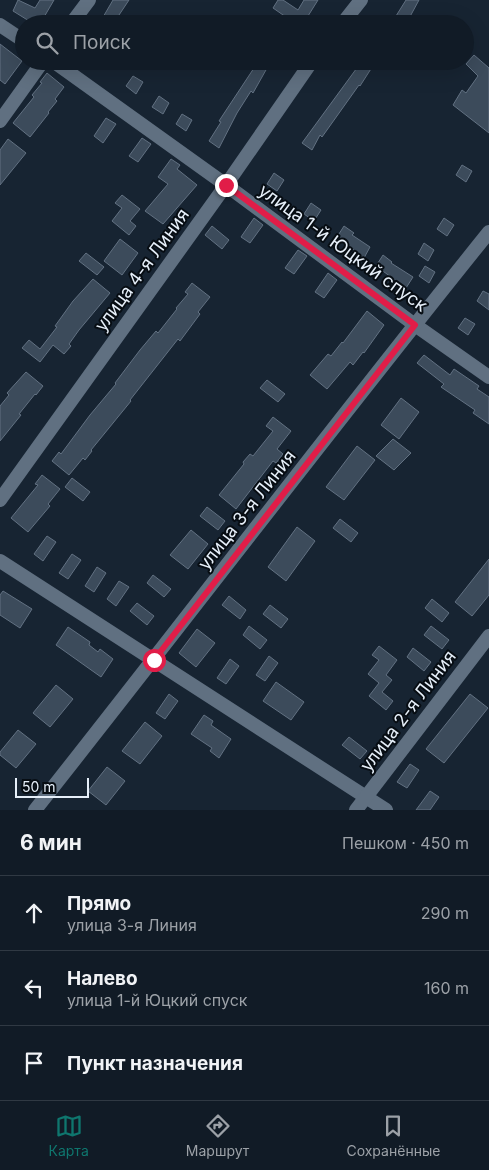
<!DOCTYPE html>
<html lang="ru">
<head>
<meta charset="utf-8">
<style>
  :root { --surface:#111b26; --page:#1e2832; --text:#f1f3f6; --muted:#9ca1a7; --line:#303943; --accent:#0f766e }
  body { margin:0; font-family:Inter,sans-serif; background:var(--page); color:var(--text) }
  .scale { position:absolute; left:15px; bottom:12px; width:74px; box-sizing:border-box; padding-left:5px; border:2px solid #e6eff9; border-top:0; font-size:14px; line-height:18px; white-space:nowrap; color:#e6eff9; -webkit-text-stroke:4px #070d13; paint-order:stroke }
  .stop { position:absolute; width:15px; height:15px; margin:-11px; border:4px solid #e11d48; border-radius:50%; background:#fff }
  .stop.end { background:#e11d48; border-color:#fff; box-shadow:0 1px 5px #0008 }
  .list { margin:0; padding:0; list-style:none }
  h2 { display:flex; justify-content:space-between; align-items:center; height:65px; margin:0; padding:0 20px; font-size:21px }
  h2 small { font-size:16px; font-weight:400; color:var(--muted) }
  .list li { display:grid; grid-template-columns:32px 1fr auto; gap:15px; align-items:center; box-sizing:border-box; height:75px; padding:0 20px; border-top:1px solid var(--line) }
  .list b { display:block; font-size:19px; white-space:nowrap }
  .list p { margin:0; font-size:16px; white-space:nowrap; color:var(--muted) }
  .list em { font-size:16px; font-style:normal; color:var(--muted) }
  .icon { flex:none; width:28px; height:28px; fill:none; stroke:currentColor; stroke-width:2; stroke-linecap:round; stroke-linejoin:round }
  .map { position:relative; flex:none; width:489px; height:810px; overflow:hidden }
  .search { position:absolute; background:var(--surface); box-shadow:0 5px 20px #0002; left:15px; right:15px; top:15px; height:55px; display:flex; align-items:center; gap:12px; box-sizing:border-box; padding:0 18px; border-radius:28px; color:var(--muted); font-size:19px }
  .sheet { height:290px; background:var(--surface) }
  nav { display:flex; justify-content:space-around; align-items:center; box-sizing:border-box; height:70px; border-top:1px solid var(--line); background:var(--surface); font-size:14px; color:var(--muted) }
  nav a { display:grid; justify-items:center; gap:2px }
  nav .on { color:var(--accent) }
  .map>svg:first-child { display:block }
  .building { fill:#3c4b5b; stroke:#627182 }
  .lines { fill:none; stroke-linecap:round; stroke-linejoin:round }
  .minor { stroke:#607081; stroke-width:14 }
  .route { stroke:#e11d48; stroke-width:6 }
  .labels { text-anchor:middle; stroke-width:4; stroke-linejoin:round; paint-order:stroke }
  .street-label { font-size:18px; fill:#e6eff9; stroke:#070d13 }
</style>
</head>
<body>
<div class="map">
<svg width="489" height="810" viewBox="0 0 489 810">
  <rect width="100%" height="100%" fill="#172432"/>
  <!-- building -->
  <g class="building">
    <path d="M18 0 35 8 40 0H54L40 24H34L13 11Z"/>
    <path d="M113 0H129L113 24H99Z"/>
    <path d="M278 0H283L298 10 304 0H318L303 24H296L273 8Z"/>
    <path d="M406 0H419L406 24H391Z"/>
    <path d="M0 44 22 61 5 84 0 80Z"/>
    <path d="M474 55 489 68V133L453 105 462 90 466 93 478 76 466 64Z"/>
    <path d="M257 61H271L253 93 251 91 237 113 219 148 209 141 221 122 219 121 254 68Z"/>
    <path d="M362 61H376L360 86 359 85 322 137 320 135 312 150 302 143Z"/>
    <path d="M47 73 64 87 55 99 57 101 48 112 49 113 30 137 13 123 34 97 32 95 42 83 40 82Z"/>
    <path d="M133 76 143 82 136 94 126 86Z"/>
    <path d="M159 96 169 103 163 114 152 107Z"/>
    <path d="M182 114 192 120 186 131 176 124Z"/>
    <path d="M106 118 116 124 103 143 94 136Z"/>
    <path d="M142 138 151 144 138 162 129 156Z"/>
    <path d="M8 139 26 153 0 185V150Z"/>
    <path d="M171 159 180 165 177 169 197 185 163 224 145 211 168 184 158 177Z"/>
    <path d="M462 165 472 171 466 182 456 175Z"/>
    <path d="M274 173 284 180 277 191 267 184Z"/>
    <path d="M122 195 140 209 130 221 136 226 129 235 112 221 122 208 115 203Z"/>
    <path d="M311 203 321 210 314 221 304 214Z"/>
    <path d="M254 218 263 225 250 243 241 237Z"/>
    <path d="M444 218 454 225 447 236 437 229Z"/>
    <path d="M212 226 229 240 222 249 205 235Z"/>
    <path d="M344 226 354 233 352 235 370 247 364 258 337 237Z"/>
    <path d="M120 239 138 253 122 275 104 261Z"/>
    <path d="M424 243 434 250 428 261 418 254Z"/>
    <path d="M298 250 307 256 294 274 285 268Z"/>
    <path d="M86 253 104 267 97 275 79 261Z"/>
    <path d="M383 255 392 262 391 263 413 277 406 288 376 266Z"/>
    <path d="M425 266 435 272 429 283 419 276Z"/>
    <path d="M328 273 337 280 324 298 315 292Z"/>
    <path d="M93 279 110 293 79 330 69 344 71 346 64 354 53 345 40 362 22 348 29 340 40 349 57 327 55 326 73 301Z"/>
    <path d="M192 283 210 297 198 312 200 314 180 341 178 339 156 367 130 400 131 401 91 450 92 451 85 460 83 458 69 475 52 461 59 452 61 454 90 415 116 384 115 383 140 350 156 331 158 333 177 309 176 308 188 294 185 292Z"/>
    <path d="M483 291 489 294V310L477 301Z"/>
    <path d="M367 311 384 325 364 353 363 352 353 365 350 362 327 389 310 375 328 354 331 356 342 342 343 343Z"/>
    <path d="M465 318 475 324 468 335 458 328Z"/>
    <path d="M424 355 450 375 454 369 479 386 477 389 489 397V424L473 413 475 410 441 387 444 384 417 363Z"/>
    <path d="M26 372 43 386 36 395 35 394 19 414 21 415 0 441V406L9 395 7 393Z"/>
    <path d="M267 380 285 394 278 402 260 388Z"/>
    <path d="M401 398 419 412 399 439 381 425Z"/>
    <path d="M273 417 291 431 277 449 283 454 276 463 273 461 236 509 219 495 244 464 243 462 250 454 253 456 273 431 266 426Z"/>
    <path d="M393 439 411 453 394 470 376 456Z"/>
    <path d="M357 446 375 460 344 500 326 487Z"/>
    <path d="M42 475 60 489 48 504 50 506 28 532 11 518 38 485 35 484Z"/>
    <path d="M72 478 90 492 83 501 65 487Z"/>
    <path d="M207 507 225 521 218 530 200 516Z"/>
    <path d="M340 519 358 533 351 542 333 528Z"/>
    <path d="M297 527 315 541 286 581 268 567Z"/>
    <path d="M191 530 208 544 188 569 170 555Z"/>
    <path d="M47 536 56 542 43 561 34 554Z"/>
    <path d="M72 554 81 560 68 579 59 573Z"/>
    <path d="M489 559V595L472 616 455 602Z"/>
    <path d="M97 567 106 573 94 592 85 586Z"/>
    <path d="M153 575 171 589 164 597 147 583Z"/>
    <path d="M119 581 129 587 116 606 107 599Z"/>
    <path d="M3 591 32 609 20 628 0 615V595Z"/>
    <path d="M229 596 246 610 240 619 222 605Z"/>
    <path d="M432 599 449 613 442 622 425 608Z"/>
    <path d="M137 603 154 616 147 625 130 611Z"/>
    <path d="M270 605 288 619 281 628 263 614Z"/>
    <path d="M249 626 267 640 260 649 243 635Z"/>
    <path d="M431 626 449 640 442 649 424 635Z"/>
    <path d="M68 627 90 642 89 645 98 652 100 649 113 659 101 677 56 645Z"/>
    <path d="M197 629 215 643 196 667 179 653Z"/>
    <path d="M379 646 397 660 386 675 392 680 382 692 393 701 386 710 369 696 379 683 368 674 379 660 372 655Z"/>
    <path d="M413 648 431 662 424 671 407 657Z"/>
    <path d="M269 656 278 663 265 681 256 675Z"/>
    <path d="M230 659 239 666 226 684 217 678Z"/>
    <path d="M276 682 304 702 291 720 263 701Z"/>
    <path d="M56 685 73 699 50 727 33 713Z"/>
    <path d="M169 694 178 701 165 719 156 713Z"/>
    <path d="M470 694 488 708 444 763 426 749Z"/>
    <path d="M204 715 213 721 211 725 231 739 219 758 210 751 212 748 191 734Z"/>
    <path d="M145 722 162 736 140 764 122 751Z"/>
    <path d="M18 730 36 744 16 768 0 755V752Z"/>
    <path d="M349 737 367 751 360 759 342 745Z"/>
    <path d="M410 764 419 770 407 788 397 782Z"/>
    <path d="M107 767 125 781 106 805 88 791Z"/>
    <path d="M430 791 439 797 430 810H416Z"/>
  </g>
  <g class="lines">
    <!-- minor -->
    <g class="minor">
      <path d="M71 24 89 0"/>
      <path d="M342 24 361 0"/>
      <path d="M0 25 24 41"/>
      <path d="M53 61 226 185 415 325 489 377"/>
      <path d="M0 121 43 61"/>
      <path d="M0 500 226 185 312 61"/>
      <path d="M0 561 386 810"/>
      <path d="M35 810C187 618 335 423 489 232"/>
      <path d="M356 810 489 636"/>
    </g>
  </g>
  <g class="lines">
    <!-- route -->
    <path class="route" d="M154 660 415 325 226 185"/>
  </g>
  <g class="labels">
    <!-- street labels -->
    <g class="street-label">
      <text transform="translate(343 248) rotate(36)" y="6">улица 1-й Юцкий спуск</text>
      <text transform="translate(142 270) rotate(-54)" y="6">улица 4-я Линия</text>
      <text transform="translate(247 510) rotate(-52)" y="6">улица 3-я Линия</text>
      <text transform="translate(408 711) rotate(-53)" y="6">улица 2-я Линия</text>
    </g>
  </g>
</svg>
<div class="scale">50 m</div>
<div class="stop" style="left:154px;top:660px"></div>
<div class="stop end" style="left:226px;top:185px"></div>
<div class="search"><svg class="icon" aria-label="search" viewBox="0 0 24 24"><circle cx="10" cy="10" r="6"/><path d="M15 15l6 6"/></svg>Поиск</div>
</div>
<section class="sheet">
<h2>6 мин<small>Пешком · 450 m</small></h2>
<ul class="list">
<li><svg class="icon" aria-label="ahead" viewBox="0 0 24 24"><path d="M12 20V5M6 11l6-6 6 6"/></svg><div><b>Прямо</b><p>улица 3-я Линия</p></div><em>290 m</em></li>
<li><svg class="icon" aria-label="left" viewBox="0 0 24 24"><path d="M17 20v-9H6M10 6l-5 5 5 5"/></svg><div><b>Налево</b><p>улица 1-й Юцкий спуск</p></div><em>160 m</em></li>
<li><svg class="icon" aria-label="arrive" viewBox="0 0 24 24"><path d="M6 21V4h12l-3 4 3 4H6"/></svg><div><b>Пункт назначения</b></div></li>
</ul>
</section>
<nav>
<a class="on"><svg class="icon" aria-label="map" viewBox="0 0 24 24"><path d="M3 6l6-2 6 2 6-2v14l-6 2-6-2-6 2zM9 4v14M15 6v14"/></svg>Карта</a>
<a><svg class="icon" aria-label="directions" viewBox="0 0 24 24"><path d="M12 3l9 9-9 9-9-9zM9 14v-3h6M13 9l2 2-2 2"/></svg>Маршрут</a>
<a><svg class="icon" aria-label="saved" viewBox="0 0 24 24"><path d="M7 4h10v16l-5-4-5 4z"/></svg>Сохранённые</a>
</nav>
</body>
</html>
